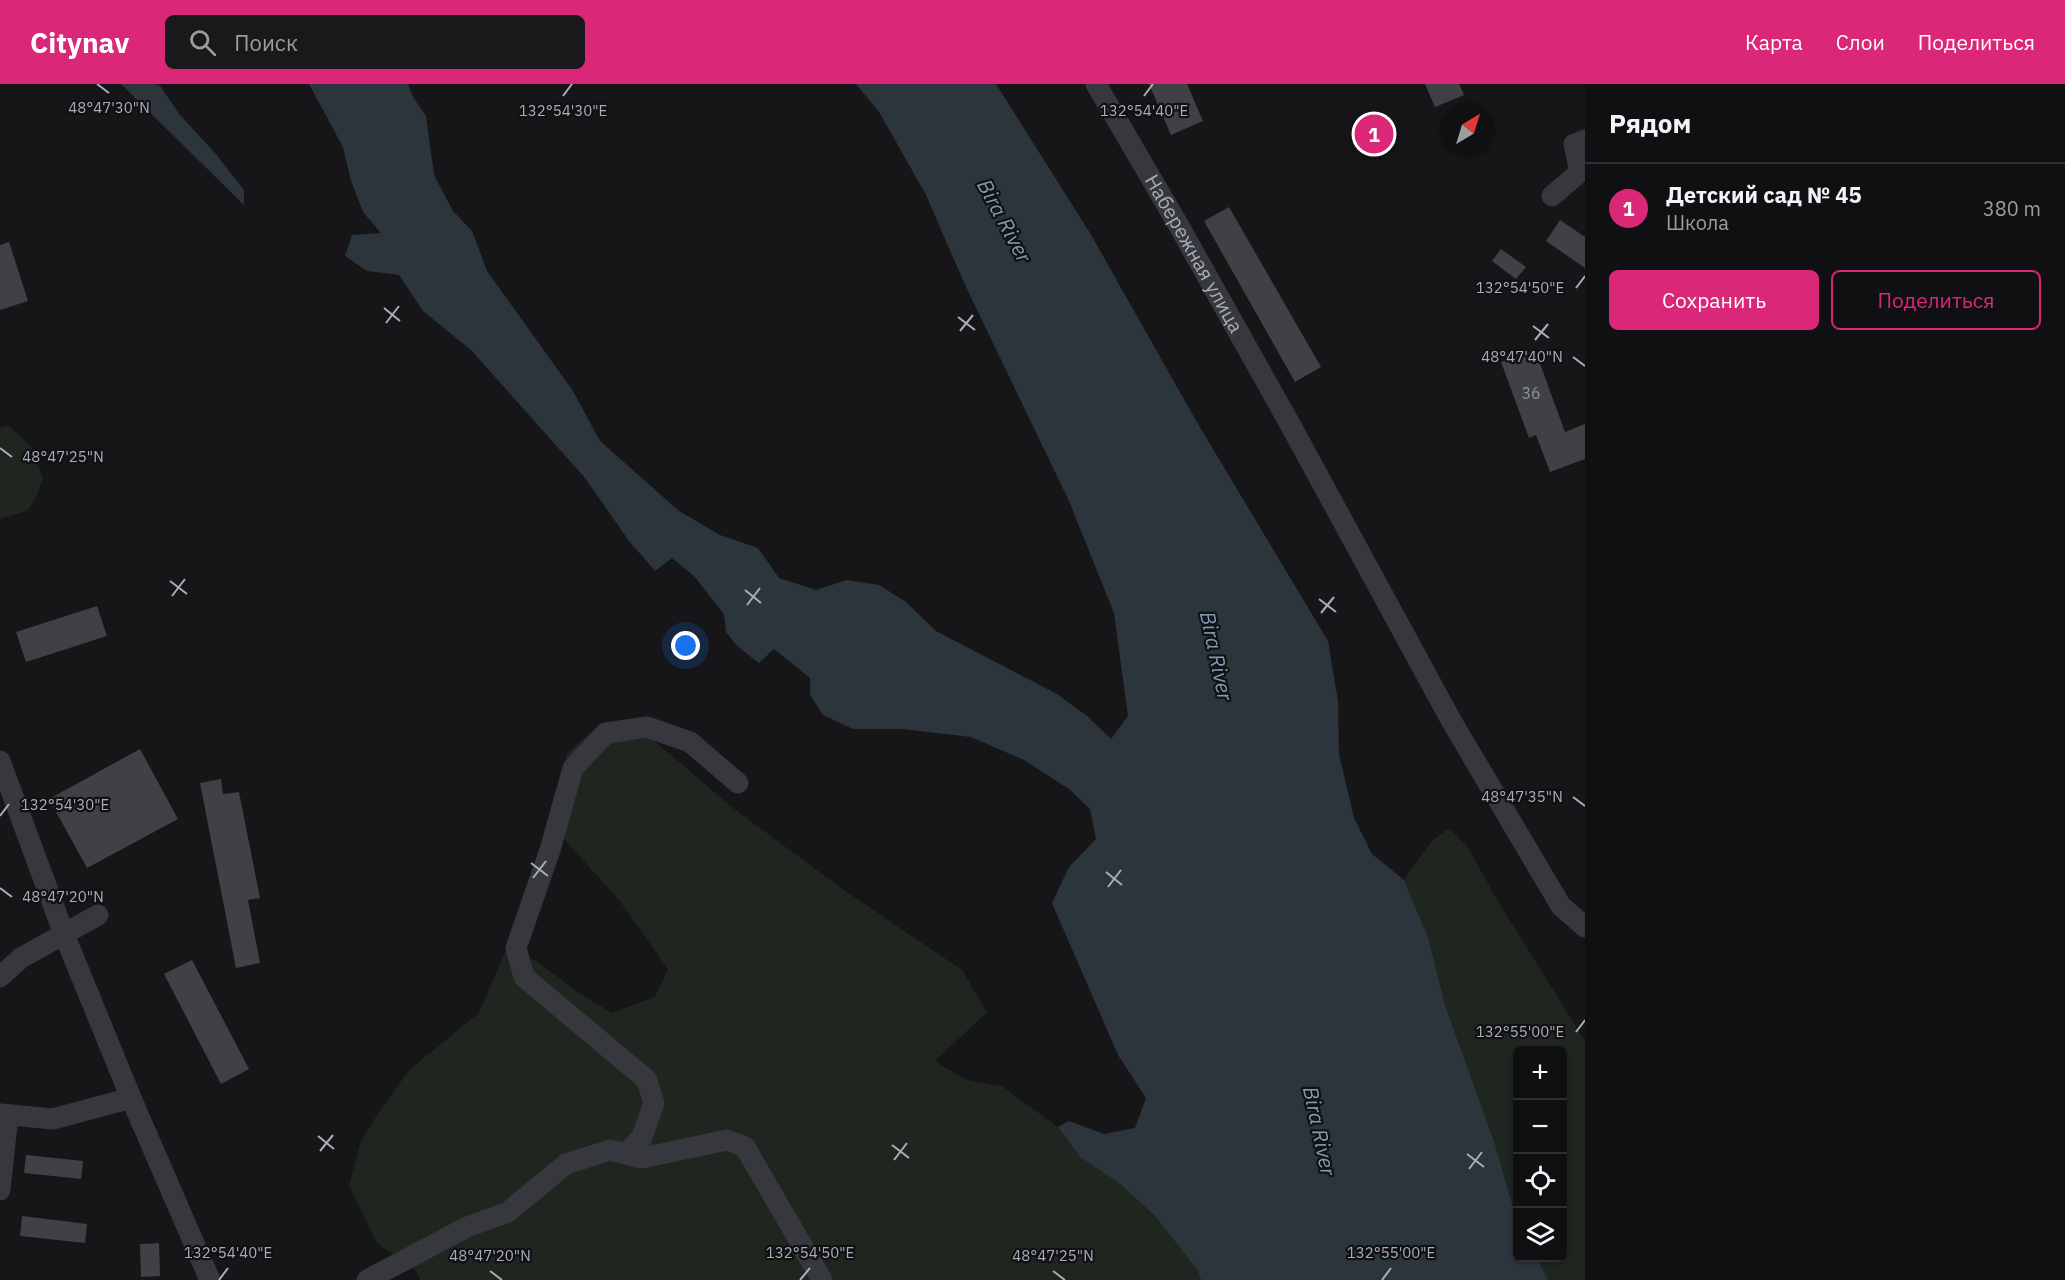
<!DOCTYPE html>
<html lang="ru">
<head>
<meta charset="utf-8">
<style>
  :root { --surface:#101012; --page:#19191b; --text:#f1f3f6; --muted:#9c9d9f; --line:#303032; --accent:#db2777 }
  body { margin:0; font-family:"IBM Plex Sans",sans-serif; background:var(--page); color:var(--text) }
  .controls { position:absolute; right:18px; bottom:18px; display:grid; overflow:hidden; border-radius:9px; box-shadow:0 2px 4px #0004 }
  .controls button { width:54px; height:54px; display:grid; place-items:center; padding:0; border:0; border-bottom:2px solid var(--line); background:var(--surface); color:var(--text); font:30px sans-serif }
  .compass { position:absolute; left:1441px; top:18px; width:54px; height:54px; border-radius:50%; background:var(--surface); box-shadow:0 2px 4px #0004; rotate:38deg }
  .you { position:absolute; left:686px; top:562px; width:21px; height:21px; margin:-15px; border:4px solid #fff; border-radius:50%; background:#1a73e8; box-shadow:0 0 0 9px #1a73e833 }
  .badge { display:grid; place-items:center; width:39px; height:39px; border-radius:50%; background:var(--accent); color:#fff; font-size:20px; font-weight:700 }
  .pin { position:absolute; translate:-50% -50%; border:3px solid #fff; box-shadow:0 2px 6px #0006 }
  .list { margin:0; padding:0; list-style:none }
  h2 { display:flex; justify-content:space-between; align-items:center; height:78px; margin:0; padding:0 24px; font-size:26px }
  h2 small { font-size:20px; font-weight:400; color:var(--muted) }
  .list li { display:grid; grid-template-columns:39px 1fr auto; gap:18px; align-items:center; box-sizing:border-box; height:90px; padding:0 24px; border-top:2px solid var(--line) }
  .list b { display:block; font-size:22px; white-space:nowrap }
  .list p { margin:0; font-size:20px; white-space:nowrap; color:var(--muted) }
  .list em { font-size:20px; font-style:normal; color:var(--muted) }
  .actions { display:flex; gap:12px; padding:18px 24px }
  .actions a { flex:1; padding:14px 0; border:2px solid var(--accent); border-radius:9px; text-align:center; font-size:21px; color:var(--accent) }
  .actions .main { background:var(--accent); color:#fff }
  .icon { flex:none; width:33px; height:33px; fill:none; stroke:currentColor; stroke-width:2; stroke-linecap:round; stroke-linejoin:round }
  .map { position:relative; flex:none; width:1585px; height:1196px; overflow:hidden }
  header { display:flex; align-items:center; gap:36px; box-sizing:border-box; height:84px; padding:0 30px; background:var(--accent); color:#fff }
  header strong { font-size:28px }
  nav { display:flex; gap:33px; margin-inline-start:auto; font-size:21px }
  .search { width:420px; height:54px; background:var(--page); display:flex; align-items:center; gap:15px; box-sizing:border-box; padding:0 21px; border-radius:9px; color:var(--muted); font-size:22px }
  main { display:flex }
  aside { flex:1; background:var(--surface) }
  .map>svg:first-child { display:block }
  .green { fill:#1e261f }
  .water { fill:#2c353c }
  .building { fill:#404145 }
  .lines { fill:none; stroke-linecap:round; stroke-linejoin:round }
  .minor { stroke:#37383d; stroke-width:21 }
  .ticks { fill:none; stroke:#a8adb8; stroke-width:2 }
  .labels { text-anchor:middle; stroke-width:4.5; stroke-linejoin:round; paint-order:stroke }
  .number-label { font-size:16px; fill:#8e929b }
  .street-label { font-size:20px; fill:#a8adb8; stroke:#111113 }
  .water-label { font-size:21px; font-style:italic; fill:#7f9bb3; stroke:#111113 }
  .ticks-label { font-size:15px; text-anchor:middle; fill:#a8adb8; stroke:#111113; stroke-width:4.5; stroke-linejoin:round; paint-order:stroke }
</style>
</head>
<body>
<header>
<strong>Citynav</strong>
<div class="search"><svg class="icon" aria-label="search" viewBox="0 0 24 24"><circle cx="10" cy="10" r="6"/><path d="M15 15l6 6"/></svg>Поиск</div>
<nav><a>Карта</a><a>Слои</a><a>Поделиться</a></nav>
</header>
<main>
<div class="map">
<svg width="1585" height="1196" viewBox="0 0 1585 1196">
  <rect width="100%" height="100%" fill="#161618"/>
  <!-- green -->
  <g class="green">
    <path d="M9 342 31 362 43 394 36 414 27 427 0 435V344Z"/>
    <path d="M620 638 651 654 733 724 841 804 962 886 987 928 935 977 964 995 1003 1003 1058 1043 1080 1073 1119 1099 1155 1132 1198 1187 1201 1196H420L417 1188 377 1159 349 1102 360 1060 373 1037 409 986 479 929 505 868 535 876 579 909 612 929 655 913 668 885 619 816 565 756 557 715 567 669 596 644Z"/>
    <path d="M1449 744 1468 763 1496 814 1585 957V1196H1548L1537 1174H1562V966H1518L1517 1137 1495 1060 1445 921 1428 853 1404 796 1431 758Z"/>
  </g>
  <!-- water -->
  <g class="water">
    <path d="M121 0H155L160 2 180 31 215 69 244 106V121Z"/>
    <path d="M309 0H408L413 13 426 32 434 91 453 127 472 147 487 187 573 307 600 357 679 427 720 451 758 464 779 494 816 506 847 496 879 501 906 518 936 547 1057 610 1087 632 1111 655 1128 632 1114 529 1069 417 966 203 925 109 879 28 856 0H996L1090 149 1198 340 1328 557 1338 617 1339 670 1354 734 1372 770 1404 796 1428 853 1445 921 1495 1060 1517 1137 1518 1174H1537L1548 1196H1201L1198 1187 1155 1132 1119 1099 1080 1073 1058 1043 1069 1037 1104 1050 1135 1044 1146 1014 1118 971 1052 819 1069 783 1096 755 1090 725 1069 705 1024 676 971 653 902 645H853L823 631 810 611V594L774 565 759 579 737 562 726 548 724 530 694 492 672 474 655 487 629 457 585 394 471 266 423 227 399 191 367 187 345 172 352 151 381 149 363 128 351 97 343 63Z"/>
  </g>
  <!-- building -->
  <g class="building">
    <path d="M1149 0H1187L1203 37 1171 51Z"/>
    <path d="M1425 0H1459L1464 11 1435 23Z"/>
    <path d="M1229 123 1321 283 1295 298 1204 137Z"/>
    <path d="M1560 136 1585 153V184L1546 157Z"/>
    <path d="M9 158 28 217 0 226V161Z"/>
    <path d="M1501 165 1526 183 1516 195 1492 177Z"/>
    <path d="M1535 266 1565 348 1585 340V375L1550 388 1536 351 1529 354 1501 278Z"/>
    <path d="M97 522 107 552 26 578 16 548Z"/>
    <path d="M140 665 178 735 87 784 49 715Z"/>
    <path d="M221 695 223 710 239 708 260 814 248 816 260 879 236 884 200 699Z"/>
    <path d="M192 876 249 985 221 1000 164 890Z"/>
    <path d="M26 1071 83 1077 81 1095 24 1089Z"/>
    <path d="M22 1132 87 1140 85 1159 20 1152Z"/>
    <path d="M159 1159 160 1192 141 1193 140 1160Z"/>
  </g>
  <g class="lines">
    <!-- minor -->
    <g class="minor">
      <path id="s1" d="M1096 0 1179 142 1291 342 1452 638 1561 822 1585 843"/>
      <path d="M1552 112 1580 88 1574 60 1585 56"/>
      <path d="M0 677 64 850 131 1014 210 1196"/>
      <path d="M0 893 21 874 98 831"/>
      <path d="M0 1030 53 1035 131 1014"/>
      <path d="M626 1070 642 1053 654 1019 647 996 524 893 516 864 550 766 573 684 606 649 647 643 690 658 738 699"/>
      <path d="M0 1106 8 1031"/>
      <path d="M367 1196 467 1143 508 1128 566 1080 610 1066 642 1074 727 1056 745 1063 822 1196"/>
    </g>
  </g>
  <!-- ticks -->
  <path class="ticks" d="M97 0 109 9M563 12 572 0M1144 12 1153 0M1576 204 1585 192M384 224 400 237M958 233 975 246M386 239 399 222M1533 242 1549 254M960 247 973 231M1535 256 1548 240M1573 273 1585 282M0 364 12 373M170 497 187 510M745 506 761 519M172 512 185 495M1319 515 1336 528M747 521 760 504M1321 529 1334 513M1573 713 1585 722M0 732 9 720M531 779 548 792M1106 788 1122 801M533 794 546 777M1108 803 1121 786M0 804 12 813M1576 948 1585 936M318 1052 334 1065M892 1061 909 1074M320 1067 333 1051M1467 1070 1484 1083M894 1076 907 1059M1469 1085 1482 1068M490 1187 502 1196M1053 1187 1065 1196M219 1196 228 1184M800 1196 810 1184M1382 1196 1391 1184"/>
  <g class="labels">
    <!-- number labels -->
    <g class="number-label">
      <text x="1531" y="315">36</text>
    </g>
    <!-- street labels -->
    <g class="street-label">
      <text dy="7" stroke="none"><textPath href="#s1" startOffset="196">Набережная улица</textPath></text>
    </g>
    <!-- water labels -->
    <g class="water-label">
      <text transform="translate(1004 137) rotate(62)" y="7">Bira River</text>
      <text transform="translate(1216 572) rotate(78)" y="7">Bira River</text>
      <text transform="translate(1319 1047) rotate(78)" y="7">Bira River</text>
    </g>
  </g>
  <g class="ticks-label">
    <text x="109" y="29">48°47'30"N</text>
    <text x="563" y="32">132°54'30"E</text>
    <text x="1144" y="32">132°54'40"E</text>
    <text x="1520" y="209">132°54'50"E</text>
    <text x="1522" y="278">48°47'40"N</text>
    <text x="63" y="378">48°47'25"N</text>
    <text x="1522" y="718">48°47'35"N</text>
    <text x="65" y="726">132°54'30"E</text>
    <text x="63" y="818">48°47'20"N</text>
    <text x="1520" y="953">132°55'00"E</text>
    <text x="228" y="1174">132°54'40"E</text>
    <text x="810" y="1174">132°54'50"E</text>
    <text x="1391" y="1174">132°55'00"E</text>
    <text x="490" y="1177">48°47'20"N</text>
    <text x="1053" y="1177">48°47'25"N</text>
  </g>
</svg>
<div class="controls">
<button>+</button>
<button>−</button>
<button><svg class="icon" aria-label="locate" viewBox="0 0 24 24"><circle cx="12" cy="12" r="6"/><path d="M12 2v4M12 18v4M2 12h4M18 12h4"/></svg></button>
<button><svg class="icon" aria-label="layers" viewBox="0 0 24 24"><path d="M12 4l9 5-9 5-9-5zM3 14l9 5 9-5"/></svg></button>
</div>
<svg class="compass" viewBox="-18 -18 36 36"><path d="M0-13l5 13h-10z" fill="#e53935"/><path d="M0 13l5-13h-10z" fill="#9c9d9f"/></svg>
<div class="you"></div>
<div class="pin badge" style="left:1374px;top:50px">1</div>
</div>
<aside>
<h2>Рядом<small></small></h2>
<ul class="list">
<li><span class="badge">1</span><div><b>Детский сад № 45</b><p>Школа</p></div><em>380 m</em></li>
</ul>
<div class="actions"><a class="main">Сохранить</a><a>Поделиться</a></div>
</aside>
</main>
</body>
</html>
